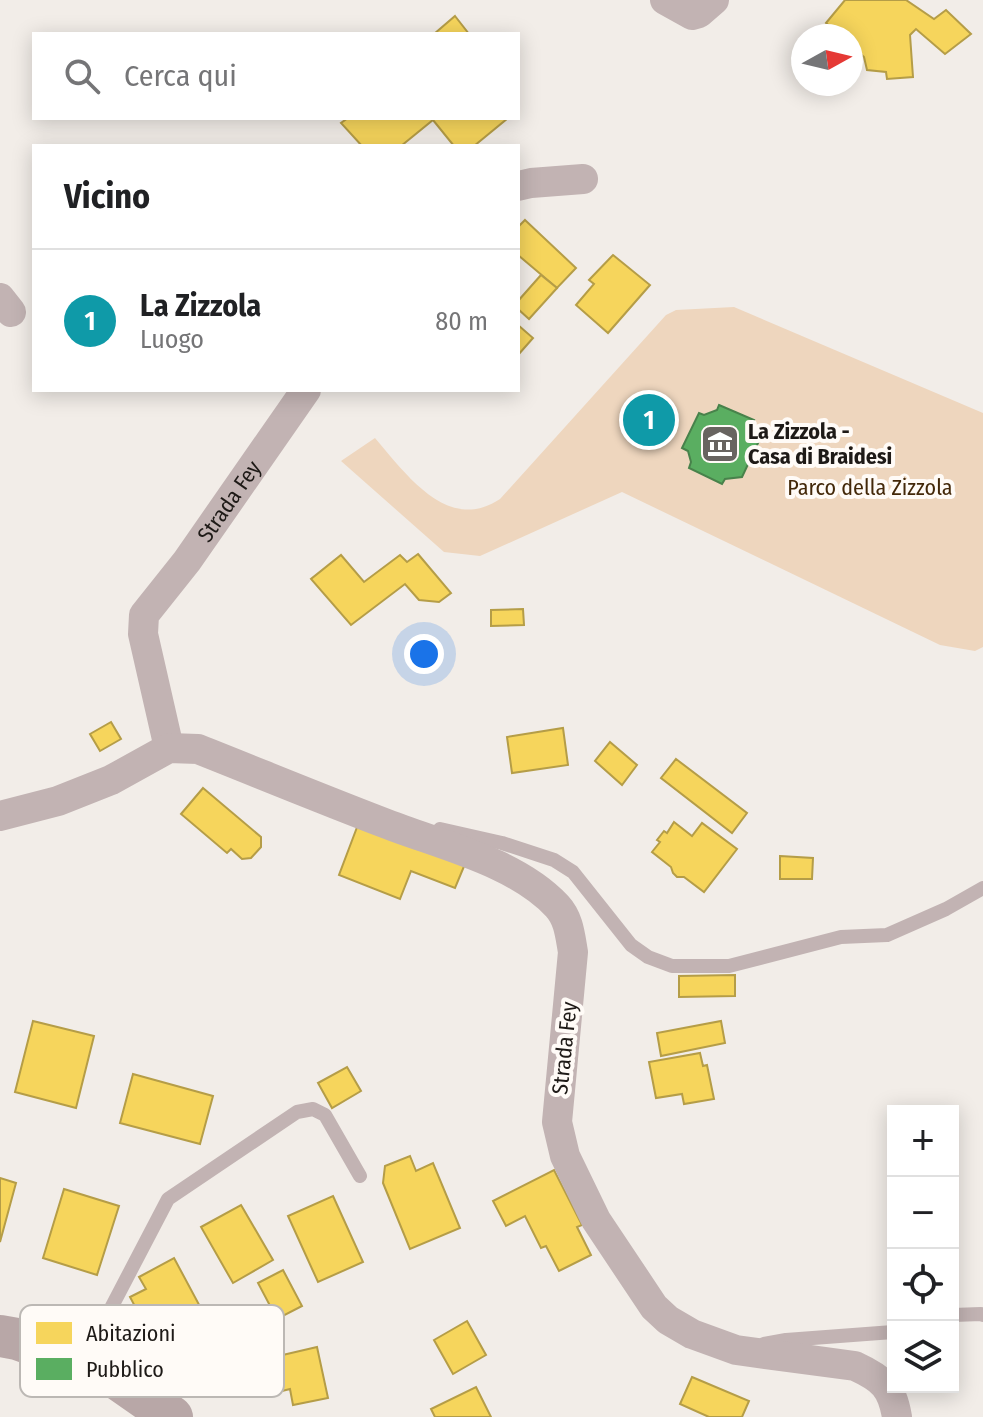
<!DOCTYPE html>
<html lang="it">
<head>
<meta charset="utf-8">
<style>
  :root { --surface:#fff; --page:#f2f2f2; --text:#202124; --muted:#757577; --line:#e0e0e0; --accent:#ea580c }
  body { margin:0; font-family:"Fira Sans Condensed",sans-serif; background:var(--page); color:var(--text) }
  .controls { position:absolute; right:24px; bottom:24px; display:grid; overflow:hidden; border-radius:0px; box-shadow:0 4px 20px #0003 }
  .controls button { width:72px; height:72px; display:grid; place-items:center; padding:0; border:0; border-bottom:2px solid var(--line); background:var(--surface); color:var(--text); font:40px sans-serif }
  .compass { position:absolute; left:791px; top:24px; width:72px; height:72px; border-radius:50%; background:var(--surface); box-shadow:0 4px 20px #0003; rotate:82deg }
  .you { position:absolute; left:424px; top:654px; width:28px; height:28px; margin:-20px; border:6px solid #fff; border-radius:50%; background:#1a73e8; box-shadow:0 0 0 12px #1a73e833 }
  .badge { display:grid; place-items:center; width:52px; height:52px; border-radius:50%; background:var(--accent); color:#fff; font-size:26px; font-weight:700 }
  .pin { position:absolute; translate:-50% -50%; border:4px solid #fff; box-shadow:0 2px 8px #0006 }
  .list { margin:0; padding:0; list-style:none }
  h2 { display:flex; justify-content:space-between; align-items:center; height:104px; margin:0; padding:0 32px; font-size:34px }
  h2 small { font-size:26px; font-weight:400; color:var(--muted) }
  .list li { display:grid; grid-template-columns:52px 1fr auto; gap:24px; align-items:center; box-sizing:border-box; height:144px; padding:0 32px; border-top:2px solid var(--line) }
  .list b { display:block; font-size:30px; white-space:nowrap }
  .list p { margin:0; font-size:26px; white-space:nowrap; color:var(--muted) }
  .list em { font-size:26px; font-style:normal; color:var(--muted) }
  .icon { flex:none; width:44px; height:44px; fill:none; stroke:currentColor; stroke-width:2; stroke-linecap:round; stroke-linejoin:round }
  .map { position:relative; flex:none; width:983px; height:1417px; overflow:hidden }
  .search { position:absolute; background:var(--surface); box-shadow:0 4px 20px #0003; left:32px; top:32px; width:488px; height:88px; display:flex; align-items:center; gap:20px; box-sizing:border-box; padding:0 28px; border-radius:0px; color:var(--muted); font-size:30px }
  .panel { position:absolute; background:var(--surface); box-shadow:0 4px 20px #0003; left:32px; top:144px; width:488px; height:248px; border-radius:0px }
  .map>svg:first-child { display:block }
  .green { fill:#eed6be }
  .homes { fill:#f6d55c; stroke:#b59d47; stroke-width:2 }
  .public { fill:#5aae61; stroke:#48824b; stroke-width:2 }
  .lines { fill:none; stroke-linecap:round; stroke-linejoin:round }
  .service { stroke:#c2b3b3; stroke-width:14 }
  .minor { stroke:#c2b3b3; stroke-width:30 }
  .secondary { stroke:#b8a7a7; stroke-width:42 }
  .labels { text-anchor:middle; stroke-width:8; stroke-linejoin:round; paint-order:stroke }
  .poi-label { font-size:22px; font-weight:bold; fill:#1e1a17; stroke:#fffbf7; text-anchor:start }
  .park-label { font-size:22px; fill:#432809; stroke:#fffbf7 }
  .street-label { font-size:22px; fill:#1e1a17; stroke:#fffbf7 }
  .key { fill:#fffbf7; stroke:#bcb8b4; stroke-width:2 }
  .key-label { font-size:22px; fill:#1e1a17 }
</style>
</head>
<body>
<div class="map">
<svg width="983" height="1417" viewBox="0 0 983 1417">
  <rect width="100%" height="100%" fill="#f2ede8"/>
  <!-- green -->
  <path class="green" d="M734 307 983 413V647L975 651 940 645 622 492 480 556 444 552 341 461 375 438C406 474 448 534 500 499L666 315 676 310Z"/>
  <!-- homes -->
  <g class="homes">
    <path d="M845 0H906L934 19 946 10 971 34 945 54 916 29 910 35 913 77 887 79 886 72 867 70 864 57 851 45V36H841L826 23Z"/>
    <path d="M455 16 469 34H434Z"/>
    <path d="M348 118H508L474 146H454L433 120 401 146H362L341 123Z"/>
    <path d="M525 220 576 268 557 288 518 255V227Z"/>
    <path d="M613 255 650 285 608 333 576 305 594 284 589 280Z"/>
    <path d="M541 275 557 288 529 319 518 309V301Z"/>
    <path d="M518 325 533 338 518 355Z"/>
    <path d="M418 554 451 593 439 602 419 600 405 584 351 625 311 579 341 555 364 582 400 555 407 562Z"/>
    <path d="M523 609 524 625 491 626V610Z"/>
    <path d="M111 722 121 739 100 751 90 734Z"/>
    <path d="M563 728 568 765 512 773 507 737Z"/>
    <path d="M610 742 637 765 622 785 595 761Z"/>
    <path d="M676 759 747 813 732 833 661 778Z"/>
    <path d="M203 788 261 837V847L251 858 242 859 231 849 227 853 181 814Z"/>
    <path d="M359 822 465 864 455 888 411 871 400 899 339 875Z"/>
    <path d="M674 822 692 836 702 823 737 849 704 892 684 877H677L673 873 671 867 652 852 660 842 657 840 664 831 667 833Z"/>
    <path d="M780 856 813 858 812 879H780Z"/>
    <path d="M735 975V996L679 997V976Z"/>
    <path d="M33 1021 94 1036 76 1108 15 1092Z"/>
    <path d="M721 1021 725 1043 661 1056 657 1033Z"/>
    <path d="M700 1053 703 1066 707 1065 714 1099 684 1104 682 1094 656 1098 649 1062Z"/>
    <path d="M347 1067 361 1091 332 1108 318 1083Z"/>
    <path d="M133 1074 213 1096 200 1144 120 1123Z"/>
    <path d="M410 1156 416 1171 433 1163 460 1228 410 1249 383 1183 385 1166Z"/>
    <path d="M554 1170 582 1225 577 1227 591 1255 559 1271 546 1246 541 1248 525 1216 506 1226 493 1201Z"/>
    <path d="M0 1178 16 1183 0 1242Z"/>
    <path d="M64 1189 119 1206 97 1275 43 1258Z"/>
    <path d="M333 1196 363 1262 318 1282 288 1216Z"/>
    <path d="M241 1205 273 1260 233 1283 201 1227Z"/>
    <path d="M174 1258 211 1327 160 1354 130 1297 146 1289 139 1277Z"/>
    <path d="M283 1270 302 1306 277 1319 258 1283Z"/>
    <path d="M467 1321 486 1355 453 1374 434 1340Z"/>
    <path d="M317 1347 328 1398 293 1405 290 1389 282 1391 274 1357Z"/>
    <path d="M692 1377 749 1401 742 1417H709L680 1404Z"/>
    <path d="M476 1387 491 1417H435L431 1409Z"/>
  </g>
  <!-- public -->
  <path class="public" d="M719 405 754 420 752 424 755 439 759 441 742 477 725 479 722 484 689 468 691 462 688 451 682 448 699 413 704 415 717 410Z"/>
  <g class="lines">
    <!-- service -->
    <g class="service">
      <path d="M440 829 502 843 554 860 573 872 631 945 648 957 672 966H729L841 937 887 935 946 909 983 888"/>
      <path d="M953 1315 981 1314 983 1315"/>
      <path d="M764 1344 786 1340 893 1332"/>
      <path d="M85 1358 168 1199 297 1112 313 1109 325 1115 360 1176"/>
    </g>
    <!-- minor -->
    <g class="minor">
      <path d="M665 0 692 15 699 13 714 0"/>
      <path d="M518 186 531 183 583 179"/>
      <path d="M0 298 11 312"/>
      <path id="s1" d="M169 748 143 634 144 615 187 561 306 390"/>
      <path d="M0 816 58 801 111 780 169 748 198 749C261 774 324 800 387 824 441 845 516 862 557 906 569 919 570 935 573 952L557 1122 565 1156 596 1220 654 1307 668 1320 692 1334 736 1350 855 1366C883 1379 892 1387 897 1417"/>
    </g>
    <!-- secondary -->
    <path class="secondary" d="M0 1336 17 1339 106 1371 172 1417"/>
  </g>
  <!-- icons -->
  <defs>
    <symbol id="museum-square" viewBox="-11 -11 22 22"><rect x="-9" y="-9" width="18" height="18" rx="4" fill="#686460" stroke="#fffbf7"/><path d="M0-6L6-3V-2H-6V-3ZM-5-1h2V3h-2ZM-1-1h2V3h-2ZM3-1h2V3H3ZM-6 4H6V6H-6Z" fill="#fff"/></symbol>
  </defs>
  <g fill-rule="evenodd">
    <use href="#museum-square" x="698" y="422" width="44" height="44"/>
  </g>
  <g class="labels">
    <!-- poi labels -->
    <g class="poi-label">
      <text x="748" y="439">La Zizzola -<tspan x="748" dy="25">Casa di Braidesi</tspan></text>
    </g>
    <!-- park labels -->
    <g class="park-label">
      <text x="870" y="495">Parco della Zizzola</text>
    </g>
    <!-- street labels -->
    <g class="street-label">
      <text dy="8" stroke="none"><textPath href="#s1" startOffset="278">Strada Fey</textPath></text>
      <text transform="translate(564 1048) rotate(-84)" y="8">Strada Fey</text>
    </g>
  </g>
  <!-- legend -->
  <rect x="20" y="1305" width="264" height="92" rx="12" class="key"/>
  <rect x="36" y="1322" width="36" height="22" fill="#f6d55c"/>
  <rect x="36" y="1358" width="36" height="22" fill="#5aae61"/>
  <g class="key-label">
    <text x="86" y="1341">Abitazioni</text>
    <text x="86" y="1377">Pubblico</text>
  </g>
</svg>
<div class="controls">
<button>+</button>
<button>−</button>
<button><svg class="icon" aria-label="locate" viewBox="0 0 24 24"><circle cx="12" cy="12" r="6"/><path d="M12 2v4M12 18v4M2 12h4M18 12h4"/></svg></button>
<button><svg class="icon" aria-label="layers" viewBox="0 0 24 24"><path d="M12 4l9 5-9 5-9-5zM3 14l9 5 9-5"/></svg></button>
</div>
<svg class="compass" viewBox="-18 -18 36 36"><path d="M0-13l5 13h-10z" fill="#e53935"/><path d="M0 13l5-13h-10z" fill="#757577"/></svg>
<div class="you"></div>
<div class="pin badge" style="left:649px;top:420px;background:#0f9aa8">1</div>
<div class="search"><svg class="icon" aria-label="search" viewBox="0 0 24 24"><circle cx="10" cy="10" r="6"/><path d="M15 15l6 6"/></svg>Cerca qui</div>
<section class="panel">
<h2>Vicino<small></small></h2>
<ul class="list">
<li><span class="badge" style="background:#0f9aa8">1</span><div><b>La Zizzola</b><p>Luogo</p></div><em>80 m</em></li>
</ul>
</section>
</div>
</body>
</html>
